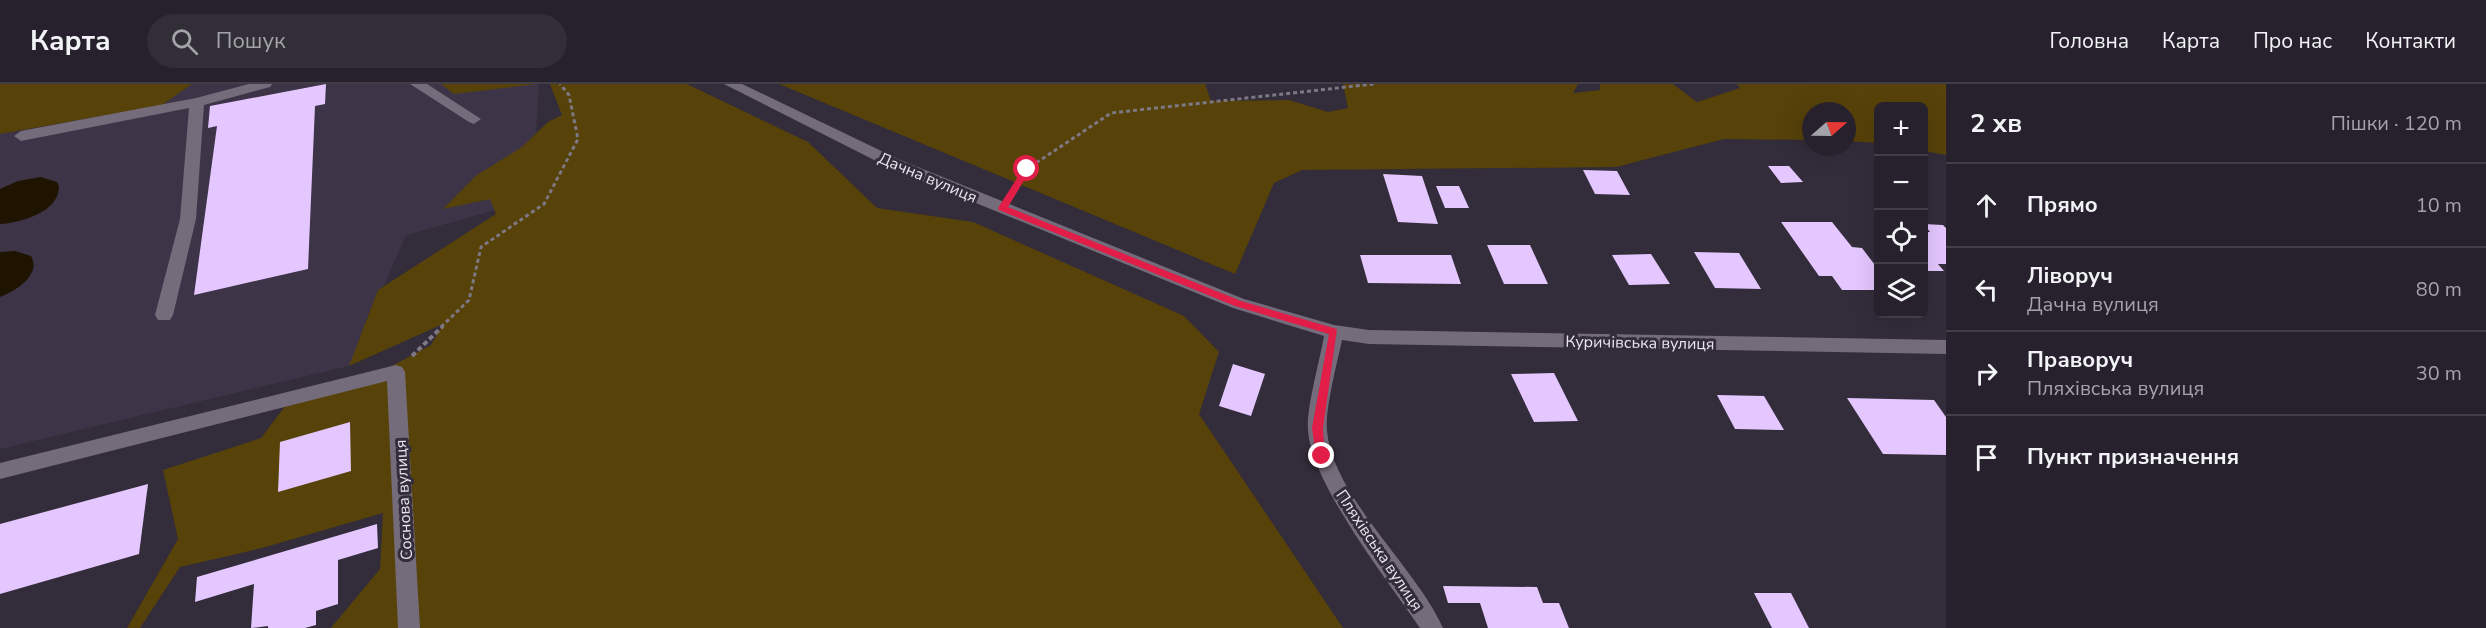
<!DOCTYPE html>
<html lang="uk">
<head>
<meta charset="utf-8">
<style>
  :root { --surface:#26212c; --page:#322e38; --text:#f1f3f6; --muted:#a4a3a9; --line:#423e48 }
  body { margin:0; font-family:"Nunito Sans",sans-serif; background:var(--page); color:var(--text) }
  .controls { position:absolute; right:18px; top:18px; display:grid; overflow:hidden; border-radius:9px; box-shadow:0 6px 24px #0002 }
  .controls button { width:54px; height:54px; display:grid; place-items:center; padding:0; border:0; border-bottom:2px solid var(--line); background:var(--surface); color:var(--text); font:30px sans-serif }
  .compass { position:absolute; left:1802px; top:18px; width:54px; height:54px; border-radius:50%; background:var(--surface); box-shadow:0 6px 24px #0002; rotate:70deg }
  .stop { position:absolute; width:18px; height:18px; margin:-14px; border:4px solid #e11d48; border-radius:50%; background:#fff }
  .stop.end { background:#e11d48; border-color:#fff; box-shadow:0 2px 6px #0008 }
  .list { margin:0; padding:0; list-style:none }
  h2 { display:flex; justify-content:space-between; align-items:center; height:78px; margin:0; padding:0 24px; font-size:26px }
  h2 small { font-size:20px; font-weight:400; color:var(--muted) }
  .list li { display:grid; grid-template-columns:39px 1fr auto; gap:18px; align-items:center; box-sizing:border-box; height:84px; padding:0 24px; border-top:2px solid var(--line) }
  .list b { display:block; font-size:22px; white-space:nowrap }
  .list p { margin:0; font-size:20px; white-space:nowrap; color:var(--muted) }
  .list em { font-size:20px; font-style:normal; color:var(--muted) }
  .icon { flex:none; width:33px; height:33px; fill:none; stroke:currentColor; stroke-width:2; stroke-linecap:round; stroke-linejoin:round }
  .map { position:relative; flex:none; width:1946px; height:544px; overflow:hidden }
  header { display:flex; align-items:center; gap:36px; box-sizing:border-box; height:84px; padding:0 30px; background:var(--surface); border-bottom:2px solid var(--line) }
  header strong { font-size:28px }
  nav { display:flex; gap:33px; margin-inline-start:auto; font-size:21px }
  .search { width:420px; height:54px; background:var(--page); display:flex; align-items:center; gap:15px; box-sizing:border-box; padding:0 21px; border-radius:33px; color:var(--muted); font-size:22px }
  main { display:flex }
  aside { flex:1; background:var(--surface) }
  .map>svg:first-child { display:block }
  .built { fill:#3e3447 }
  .green { fill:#574209 }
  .water { fill:#1e1400 }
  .building { fill:#e4c7ff }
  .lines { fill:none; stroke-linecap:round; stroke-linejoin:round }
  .path-far1 { stroke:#7d7884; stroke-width:3; stroke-dasharray:4 3; stroke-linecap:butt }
  .path { stroke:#7d7884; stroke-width:4; stroke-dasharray:5 3; stroke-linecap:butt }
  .minor { fill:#746c7b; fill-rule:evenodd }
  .route { fill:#e11d48 }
  .labels { text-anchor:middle; stroke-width:6; stroke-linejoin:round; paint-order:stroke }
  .street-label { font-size:16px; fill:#e8e4ed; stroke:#332c3a }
</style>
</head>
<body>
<header>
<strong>Карта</strong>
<div class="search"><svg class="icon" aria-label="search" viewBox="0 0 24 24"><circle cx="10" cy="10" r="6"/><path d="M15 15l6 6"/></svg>Пошук</div>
<nav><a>Головна</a><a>Карта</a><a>Про нас</a><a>Контакти</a></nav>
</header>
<main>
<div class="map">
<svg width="1946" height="544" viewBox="0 0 1946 544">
  <rect width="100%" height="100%" fill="#332c3a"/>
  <!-- built -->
  <path class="built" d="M103 0H539L532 116 406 151 349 282 0 365V50L94 33Z"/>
  <!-- green -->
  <g class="green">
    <path d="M0 0H192L162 21 0 50Z"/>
    <path d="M441 0H538L454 10Z"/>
    <path d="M550 0H687L808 58 877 124 973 138 1184 232 1219 268 1199 330 1343 544H331L380 485 383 429 262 464 180 483 140 544H127L178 455 163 386 261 354 293 312 375 291 431 261 443 240 349 282 378 206 496 130 490 115 443 125 477 91 522 63 548 38 562 31Z"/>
    <path d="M779 0H1205L1211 17 1289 16 1328 28 1348 24 1343 0H1578L1573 9 1600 6V0H1673L1697 18 1740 4 1737 0H1946V71L1924 67V22H1878V59L1847 57V27H1811V56L1724 55 1616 83 1302 86 1274 99 1235 190Z"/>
  </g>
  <!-- water -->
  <g class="water">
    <path d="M41 93 57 98 59 103C59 128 20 139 0 140V105L18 97Z"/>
    <path d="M15 167 31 172C42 191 15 207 0 213V168Z"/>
  </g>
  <!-- building -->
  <g class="building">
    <path d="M326 0 325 20 315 22 308 185 194 211 217 42 208 44 210 22Z"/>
    <path d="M1768 82H1789L1803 98 1781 99Z"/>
    <path d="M1583 86 1617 87 1630 111 1595 110Z"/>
    <path d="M1383 90 1422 92 1438 140 1398 138Z"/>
    <path d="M1436 102H1459L1469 124H1445Z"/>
    <path d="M1781 138H1832L1852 163 1862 164 1878 185V206H1842L1832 192H1819Z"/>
    <path d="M1924 140 1943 141 1946 144V180H1938L1944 187H1924V148H1930Z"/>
    <path d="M1487 161H1530L1548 200H1504Z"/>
    <path d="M1694 168 1739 169 1761 205 1715 204Z"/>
    <path d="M1651 170 1670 200 1629 201 1612 171Z"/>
    <path d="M1360 171H1451L1461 200 1368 199Z"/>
    <path d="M1233 280 1265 290 1251 332 1219 322Z"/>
    <path d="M1554 289 1578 337 1534 338 1511 290Z"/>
    <path d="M1717 311 1764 312 1784 346 1735 345Z"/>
    <path d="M1847 314 1934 316 1946 333V371L1883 370Z"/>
    <path d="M350 338 351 387 278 408 280 358Z"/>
    <path d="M148 400 139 470 0 510V440Z"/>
    <path d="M377 440 378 464 338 476V520L316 527V541L305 544H268V542L251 544 254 500 195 518 197 493Z"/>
    <path d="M1443 502 1537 503 1543 519H1559L1569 544H1488L1480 519H1448Z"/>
    <path d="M1754 509H1791L1809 544H1772Z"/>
  </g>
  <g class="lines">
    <!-- path-far1 -->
    <g class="path-far1">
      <path d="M1014 105 1027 85 1111 29 1374 0"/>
      <path d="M441 243 469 216 481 163 544 120 578 55 569 11 560 0"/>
    </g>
    <!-- path -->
    <path class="path" d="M412 272 443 242"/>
    <!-- minor -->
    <g class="minor">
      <path d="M249 0H272L270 3 204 21 196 135 173 231 170 236H158L155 231 180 135 189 24 21 57 14 52 21 47 196 14Z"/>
      <path d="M410 0H427L481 35 474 40 469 38Z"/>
      <path d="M724 0H742L898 75 1244 215 1334 241 1369 246 1946 256V270L1369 260 1342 256C1337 280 1325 324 1327 347 1333 413 1416 483 1443 544H1420C1388 497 1311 399 1308 346 1306 325 1320 276 1324 252L1233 224 888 83Z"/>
      <path d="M396 281 402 283 405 288 420 544H398L387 297 0 395V379Z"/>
    </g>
  </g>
  <!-- route -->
  <path class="route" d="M1024 83 1031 85 1008 123 1241 217 1337 245 1323 344 1325 376 1322 377 1316 372 1312 344 1329 250 1235 222 999 126 998 124Z"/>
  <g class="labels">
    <!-- street labels -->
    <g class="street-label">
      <text transform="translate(928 93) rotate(23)" y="6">Дачна вулиця</text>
      <text transform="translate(1640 258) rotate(1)" y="6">Куричівська вулиця</text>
      <text transform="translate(403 416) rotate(-93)" y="6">Соснова вулиця</text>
      <text transform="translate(1380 466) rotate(56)" y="6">Пляхівська вулиця</text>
    </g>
  </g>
</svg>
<div class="controls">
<button>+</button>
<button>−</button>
<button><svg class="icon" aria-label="locate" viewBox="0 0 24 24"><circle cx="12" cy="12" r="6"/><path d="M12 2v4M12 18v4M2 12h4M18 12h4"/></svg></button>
<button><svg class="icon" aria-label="layers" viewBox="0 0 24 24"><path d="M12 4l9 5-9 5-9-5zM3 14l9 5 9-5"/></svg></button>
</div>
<svg class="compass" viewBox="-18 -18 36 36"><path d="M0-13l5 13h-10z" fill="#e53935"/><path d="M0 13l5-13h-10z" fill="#a4a3a9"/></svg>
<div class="stop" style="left:1027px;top:85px"></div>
<div class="stop end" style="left:1322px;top:372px"></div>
</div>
<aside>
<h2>2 хв<small>Пішки · 120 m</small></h2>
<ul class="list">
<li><svg class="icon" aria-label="ahead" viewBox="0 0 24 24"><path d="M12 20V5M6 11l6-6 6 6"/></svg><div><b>Прямо</b></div><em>10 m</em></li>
<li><svg class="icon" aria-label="left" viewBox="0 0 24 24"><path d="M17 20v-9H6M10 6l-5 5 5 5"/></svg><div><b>Ліворуч</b><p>Дачна вулиця</p></div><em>80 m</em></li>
<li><svg class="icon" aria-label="right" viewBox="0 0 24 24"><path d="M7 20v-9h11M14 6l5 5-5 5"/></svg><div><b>Праворуч</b><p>Пляхівська вулиця</p></div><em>30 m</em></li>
<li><svg class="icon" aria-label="arrive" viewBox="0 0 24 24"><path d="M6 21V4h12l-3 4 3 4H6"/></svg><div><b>Пункт призначення</b></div></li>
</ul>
</aside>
</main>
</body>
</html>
